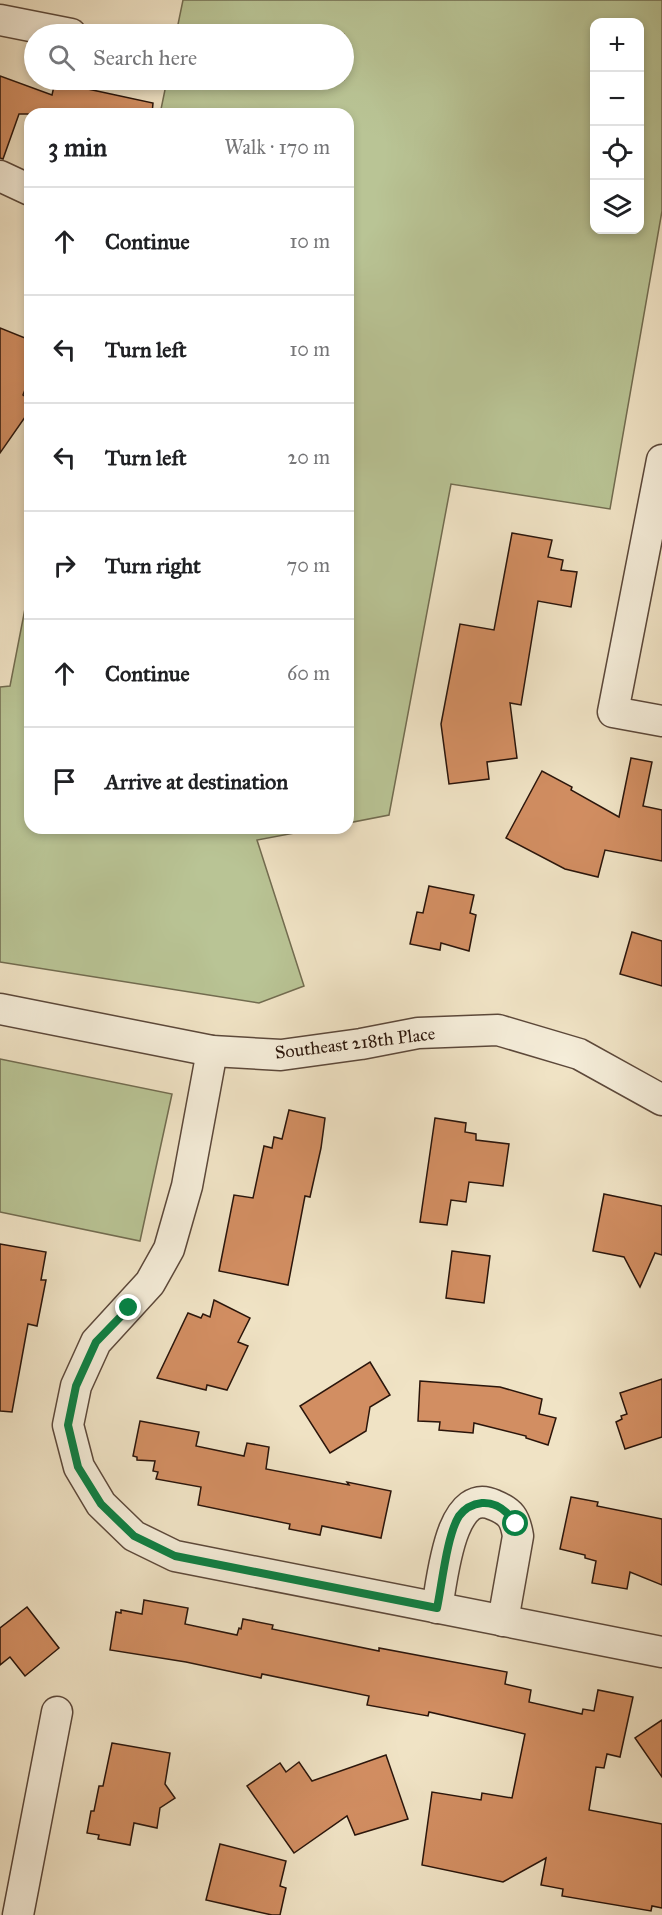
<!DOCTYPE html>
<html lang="en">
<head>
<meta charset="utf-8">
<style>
  :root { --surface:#fff; --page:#f2f2f2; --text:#202124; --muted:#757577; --line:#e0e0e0 }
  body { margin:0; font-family:"IM FELL Great Primer",serif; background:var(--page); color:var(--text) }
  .controls { position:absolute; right:18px; top:18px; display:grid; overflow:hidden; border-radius:12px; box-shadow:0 3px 9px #0003 }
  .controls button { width:54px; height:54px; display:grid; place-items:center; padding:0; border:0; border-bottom:2px solid var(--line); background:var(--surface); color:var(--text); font:30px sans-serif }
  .stop { position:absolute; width:18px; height:18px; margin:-14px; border:4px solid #0b8043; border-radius:50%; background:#fff }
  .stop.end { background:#0b8043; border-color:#fff; box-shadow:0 2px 6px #0008 }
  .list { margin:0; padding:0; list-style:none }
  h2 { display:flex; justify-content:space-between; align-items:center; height:78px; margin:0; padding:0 24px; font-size:26px }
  h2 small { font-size:20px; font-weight:400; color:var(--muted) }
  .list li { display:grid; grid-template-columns:39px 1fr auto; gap:18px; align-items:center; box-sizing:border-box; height:108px; padding:0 24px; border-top:2px solid var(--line) }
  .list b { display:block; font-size:22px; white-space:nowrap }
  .list em { font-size:20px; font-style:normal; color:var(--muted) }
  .icon { flex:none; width:33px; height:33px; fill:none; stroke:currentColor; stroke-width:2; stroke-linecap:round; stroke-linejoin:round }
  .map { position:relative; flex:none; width:662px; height:1915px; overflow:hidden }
  .search { position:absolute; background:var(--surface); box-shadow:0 3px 9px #0003; left:24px; top:24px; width:330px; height:66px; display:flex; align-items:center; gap:15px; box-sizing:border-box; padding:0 21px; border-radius:33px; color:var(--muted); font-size:22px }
  .panel { position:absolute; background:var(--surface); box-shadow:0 3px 9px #0003; left:24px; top:108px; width:330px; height:726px; border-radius:18px }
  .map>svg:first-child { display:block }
  .green { fill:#b9c495; stroke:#726c50; stroke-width:1.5; fill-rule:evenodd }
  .building { fill:#d28e62; stroke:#2a150b; stroke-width:1.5 }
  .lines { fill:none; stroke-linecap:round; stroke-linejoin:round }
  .minor-casing { stroke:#5c483a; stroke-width:33 }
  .minor { stroke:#f5edd9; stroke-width:30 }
  .route { stroke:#0b8043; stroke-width:8 }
  .labels { text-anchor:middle; stroke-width:6; stroke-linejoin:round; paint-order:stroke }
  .street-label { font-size:18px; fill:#2a150b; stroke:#f5edd9 }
</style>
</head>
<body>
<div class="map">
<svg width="662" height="1915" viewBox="0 0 662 1915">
  <rect width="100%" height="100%" fill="#f0e3c5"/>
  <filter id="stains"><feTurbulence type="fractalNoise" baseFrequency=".00333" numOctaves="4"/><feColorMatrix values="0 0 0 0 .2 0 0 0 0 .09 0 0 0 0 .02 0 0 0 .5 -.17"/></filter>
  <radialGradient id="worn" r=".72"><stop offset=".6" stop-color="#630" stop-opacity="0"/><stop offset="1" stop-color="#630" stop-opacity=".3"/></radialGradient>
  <!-- green -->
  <g class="green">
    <path d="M183 0H662V211L610 509 451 484 389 815 348 823V114H160L167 80H344V34H176ZM594 22H640V230H594Z"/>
    <path d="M30 583V828H321L257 840 304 986 259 1003 0 962V687L10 686Z"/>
    <path d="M0 1059 172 1094 140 1241 0 1212Z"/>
  </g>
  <!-- building -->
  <g class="building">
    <path d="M0 76 52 95 55 82 153 103 152 114H19L3 159 0 158Z"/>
    <path d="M0 328 30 340V377L23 395 30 400V410L0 453Z"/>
    <path d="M512 533 552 540 548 557 563 560 561 570 577 572 571 607 538 601 521 705 510 703 517 758 487 762 489 779 449 784 441 724 460 624 494 630Z"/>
    <path d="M631 758 652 762 643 806 662 810V861L605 850 598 877 565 869 506 838 542 771 572 787 571 790 619 817Z"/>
    <path d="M429 886 474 895 470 913 476 915 469 951 441 943 440 950 410 944 417 912 423 913Z"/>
    <path d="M632 932 662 941V986L620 974Z"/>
    <path d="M289 1110 325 1118 321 1148 310 1197 305 1196 288 1285 219 1271 234 1195 253 1198 264 1146 272 1148 274 1137 282 1139Z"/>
    <path d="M435 1118 466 1123 465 1132 476 1134V1140L509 1144 503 1186 469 1182 466 1202 451 1200 447 1225 420 1222Z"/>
    <path d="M604 1194 662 1206V1255L655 1253 640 1287 624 1257 593 1251Z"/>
    <path d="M0 1244 46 1252 41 1280H46L37 1326 28 1324 12 1412 0 1411Z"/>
    <path d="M452 1251 490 1256 484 1303 446 1298Z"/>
    <path d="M214 1300 250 1318 238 1342 248 1346 227 1390 207 1385 206 1390 157 1378 188 1313 201 1318 203 1314 210 1317Z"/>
    <path d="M370 1362 390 1395 370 1407 366 1431 330 1453 300 1406Z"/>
    <path d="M662 1379V1437L625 1449 616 1422 622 1419 621 1416 627 1414 620 1393Z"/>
    <path d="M420 1381 500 1387 542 1399 539 1414 556 1418 548 1445 526 1438V1436L474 1423 473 1433 439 1430 440 1422 418 1421Z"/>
    <path d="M140 1421 199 1432 196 1446 244 1456 247 1443 269 1447 266 1469 349 1485 347 1482 391 1491 381 1538 322 1526 320 1535 289 1529 290 1524 198 1505 201 1487 156 1479 158 1472 153 1471 155 1461 137 1460V1457L133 1456Z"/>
    <path d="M571 1497 598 1502 597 1506 662 1519V1585L630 1572 627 1589 592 1583 596 1561 585 1558V1555L560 1549Z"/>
    <path d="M144 1600 188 1608 185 1624 237 1635 239 1628 241 1629 243 1619 273 1625 272 1629 379 1651V1648L507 1672 505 1684 531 1690 529 1702 582 1714 583 1709 594 1711 598 1690 633 1697 620 1757 607 1754 604 1768 596 1767 589 1810 662 1824V1908L652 1906 651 1911 562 1896 563 1889 541 1885 546 1858 503 1882 422 1865 432 1792 481 1800 482 1793 512 1798 525 1734 429 1712 428 1716 367 1705 369 1696 262 1674 261 1678 186 1662 110 1650 116 1612 121 1613V1610L142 1614Z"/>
    <path d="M27 1607 59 1648 25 1676 10 1657 0 1665V1628Z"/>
    <path d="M662 1720V1777L635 1738Z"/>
    <path d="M112 1743 170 1753 165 1784 175 1798 160 1808 157 1828 134 1823 130 1845 98 1839 99 1835 87 1833 91 1811H94L99 1786H103Z"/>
    <path d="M386 1755 408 1819 355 1835 347 1816 294 1853 247 1786 280 1763 286 1772 299 1762 312 1781Z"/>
    <path d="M220 1844 286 1861 280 1886 286 1888 280 1915H272L206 1900Z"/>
  </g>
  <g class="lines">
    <defs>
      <g id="minor">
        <path d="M0 20 71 34"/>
        <path d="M0 176 30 190"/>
        <path d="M662 460 613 712 662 721"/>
        <path d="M0 1009 212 1051 281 1055 361 1044 418 1033 498 1030 579 1054 662 1100"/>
        <path d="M212 1051 187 1186 169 1249 150 1283 96 1342 76 1386 68 1425 79 1467 101 1504 134 1536 175 1556 662 1652"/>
        <path d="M437 1608C442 1582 450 1484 494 1505 511 1512 515 1518 518 1536L503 1621"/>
        <path d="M18 1915 57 1712"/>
      </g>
    </defs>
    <!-- minor casing -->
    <use href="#minor" class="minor-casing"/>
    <!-- minor -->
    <use href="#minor" class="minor"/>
  </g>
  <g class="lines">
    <!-- route -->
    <path class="route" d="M129 1308 96 1342 76 1386 68 1425 78 1467 101 1504 134 1536 175 1556 437 1608C442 1584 447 1535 459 1516 465 1508 473 1504 482 1503 498 1502 508 1512 516 1524"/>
  </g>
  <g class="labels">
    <!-- street labels -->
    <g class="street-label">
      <text transform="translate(355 1043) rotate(-7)" y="6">Southeast 218th Place</text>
    </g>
  </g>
  <rect width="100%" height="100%" filter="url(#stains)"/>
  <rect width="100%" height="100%" fill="url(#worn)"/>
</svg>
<div class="controls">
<button>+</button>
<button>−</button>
<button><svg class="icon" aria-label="locate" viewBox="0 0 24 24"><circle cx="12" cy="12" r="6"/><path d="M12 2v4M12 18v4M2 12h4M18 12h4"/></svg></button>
<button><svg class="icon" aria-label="layers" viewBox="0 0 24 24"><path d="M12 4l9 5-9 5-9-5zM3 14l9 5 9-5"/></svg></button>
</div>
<div class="stop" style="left:516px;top:1524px"></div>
<div class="stop end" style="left:129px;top:1308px"></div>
<div class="search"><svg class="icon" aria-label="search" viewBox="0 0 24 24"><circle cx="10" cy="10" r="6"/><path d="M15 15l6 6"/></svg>Search here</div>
<section class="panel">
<h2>3 min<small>Walk · 170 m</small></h2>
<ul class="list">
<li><svg class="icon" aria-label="ahead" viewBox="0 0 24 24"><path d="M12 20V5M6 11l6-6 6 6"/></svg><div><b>Continue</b></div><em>10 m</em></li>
<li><svg class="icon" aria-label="left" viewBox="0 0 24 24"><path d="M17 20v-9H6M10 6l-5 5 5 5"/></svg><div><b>Turn left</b></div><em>10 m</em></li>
<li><svg class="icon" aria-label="left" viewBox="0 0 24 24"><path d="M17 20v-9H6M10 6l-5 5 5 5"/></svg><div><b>Turn left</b></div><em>20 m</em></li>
<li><svg class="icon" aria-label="right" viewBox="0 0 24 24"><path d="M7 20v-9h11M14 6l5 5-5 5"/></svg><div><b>Turn right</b></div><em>70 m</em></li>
<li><svg class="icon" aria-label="ahead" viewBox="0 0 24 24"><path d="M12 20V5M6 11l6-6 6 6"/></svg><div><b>Continue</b></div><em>60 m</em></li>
<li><svg class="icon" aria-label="arrive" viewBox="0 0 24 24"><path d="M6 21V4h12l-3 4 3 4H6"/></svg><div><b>Arrive at destination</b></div></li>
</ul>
</section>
</div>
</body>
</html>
